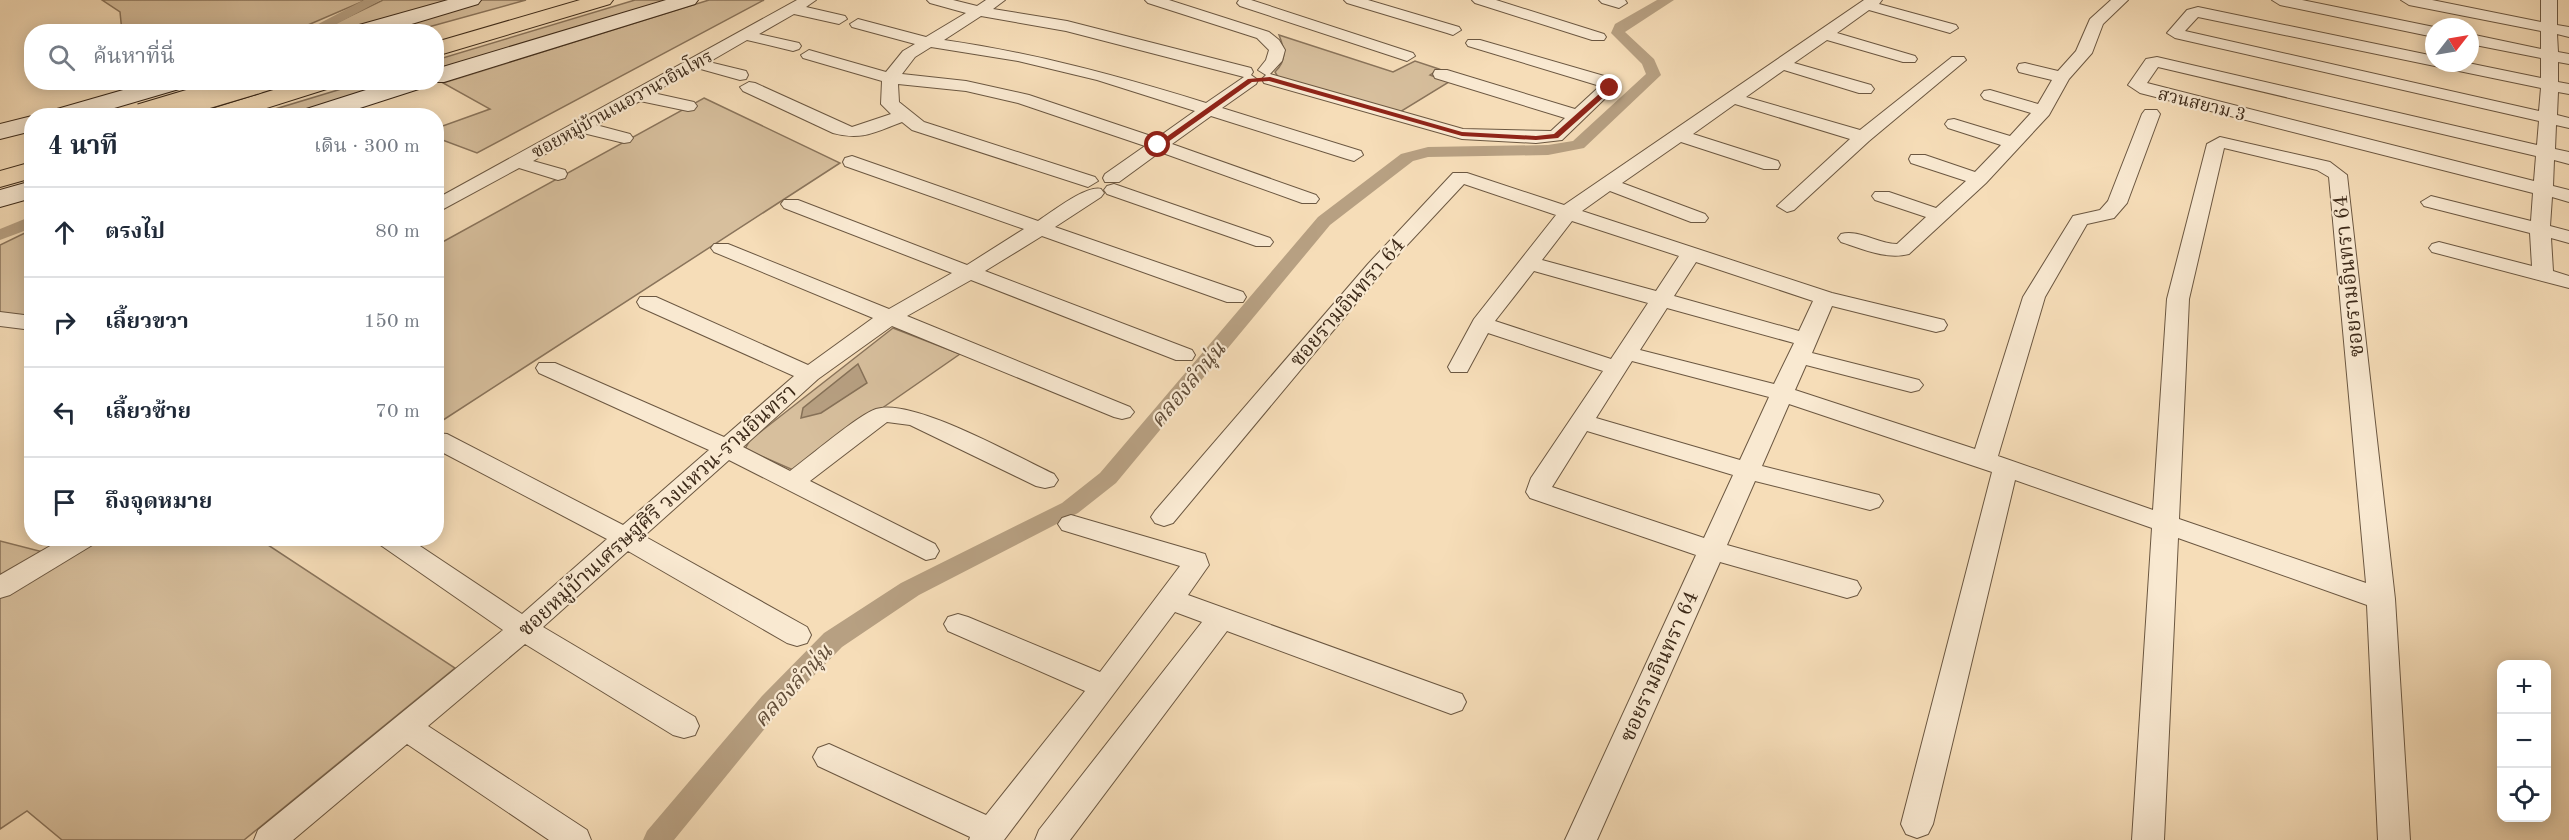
<!DOCTYPE html>
<html lang="th">
<head>
<meta charset="utf-8">
<style>
  :root { --surface:#fff; --page:#f2f2f3; --text:#1f2937; --muted:#747a83; --line:#e0e1e3 }
  body { margin:0; font-family:"Old Standard TT","Noto Serif Thai",serif; background:var(--page); color:var(--text) }
  .controls { position:absolute; right:18px; bottom:18px; display:grid; overflow:hidden; border-radius:12px; box-shadow:0 3px 15px #0003 }
  .controls button { width:54px; height:54px; display:grid; place-items:center; padding:0; border:0; border-bottom:2px solid var(--line); background:var(--surface); color:var(--text); font:30px sans-serif }
  .compass { position:absolute; left:2425px; top:18px; width:54px; height:54px; border-radius:50%; background:var(--surface); box-shadow:0 3px 15px #0003; rotate:59deg }
  .stop { position:absolute; width:18px; height:18px; margin:-14px; border:4px solid #8f2418; border-radius:50%; background:#fff }
  .stop.end { background:#8f2418; border-color:#fff; box-shadow:0 2px 6px #0008 }
  .list { margin:0; padding:0; list-style:none }
  h2 { display:flex; justify-content:space-between; align-items:center; height:78px; margin:0; padding:0 24px; font-size:26px }
  h2 small { font-size:20px; font-weight:400; color:var(--muted) }
  .list li { display:grid; grid-template-columns:39px 1fr auto; gap:18px; align-items:center; box-sizing:border-box; height:90px; padding:0 24px; border-top:2px solid var(--line) }
  .list b { display:block; font-size:22px; white-space:nowrap }
  .list em { font-size:20px; font-style:normal; color:var(--muted) }
  .icon { flex:none; width:33px; height:33px; fill:none; stroke:currentColor; stroke-width:2; stroke-linecap:round; stroke-linejoin:round }
  .map { position:relative; flex:none; width:2569px; height:840px; overflow:hidden }
  .search { position:absolute; background:var(--surface); box-shadow:0 3px 15px #0003; left:24px; top:24px; width:420px; height:66px; display:flex; align-items:center; gap:15px; box-sizing:border-box; padding:0 21px; border-radius:24px; color:var(--muted); font-size:22px }
  .panel { position:absolute; background:var(--surface); box-shadow:0 3px 15px #0003; left:24px; top:108px; width:420px; height:438px; border-radius:24px }
  .map>svg:first-child { display:block }
  .green { fill:#d7bf9d; stroke:#8a745b; stroke-width:1.5 }
  .water { fill:#b7a082; stroke:#867158; stroke-width:1.5 }
  .lines { fill:none; stroke-linecap:round; stroke-linejoin:round }
  .canal { fill:#b7a082; fill-rule:evenodd }
  .minor-casing { stroke:#6b5741; stroke-width:2 }
  .secondary-casing { stroke:#3d2a19; stroke-width:2 }
  .motorway-casing { stroke:#3d2a19; stroke-width:2 }
  .minor { fill:#f9e9d1; fill-rule:evenodd }
  .secondary { fill:#f9e9d1; fill-rule:evenodd }
  .motorway { fill:#f6ddb8; fill-rule:evenodd }
  .motorway-bridge-casing { stroke:#3d2a19; stroke-width:26; stroke-linecap:butt }
  .motorway-bridge { stroke:#f6ddb8; stroke-width:24 }
  .route { fill:#8f2418 }
  .labels { text-anchor:middle; stroke-width:4.5; stroke-linejoin:round; paint-order:stroke }
  .far-street-label { font-size:18px; fill:#3d2a19; stroke:#f9e9d1 }
  .street-label { font-size:21px; fill:#3d2a19; stroke:#f9e9d1 }
  .water-label { font-size:22px; font-style:italic; fill:#624d38; stroke:#f9e9d1 }
</style>
</head>
<body>
<div class="map">
<svg width="2569" height="840" viewBox="0 0 2569 840">
  <rect width="100%" height="100%" fill="#f6ddb8"/>
  <filter id="stains"><feTurbulence type="fractalNoise" baseFrequency=".00333" numOctaves="4"/><feColorMatrix values="0 0 0 0 .2 0 0 0 0 .09 0 0 0 0 .02 0 0 0 .5 -.17"/></filter>
  <radialGradient id="worn" r=".72"><stop offset=".6" stop-color="#630" stop-opacity="0"/><stop offset="1" stop-color="#630" stop-opacity=".3"/></radialGradient>
  <!-- green -->
  <g class="green">
    <path d="M102 0H366L294 31 122 32 120 12Z"/>
    <path d="M383 0H454L339 31 317 32Z"/>
    <path d="M480 0H526L414 31 370 32Z"/>
    <path d="M635 0H679L437 74 436 60Z"/>
    <path d="M709 0H764L477 153 437 138V128L490 109 443 83Z"/>
    <path d="M1279 35 1393 72 1415 61 1439 69 1430 75 1449 82 1400 112 1278 77 1275 72C1287 60 1285 50 1279 35Z"/>
    <path d="M361 83H407L298 115 252 116Z"/>
    <path d="M704 98 840 163 437 424V245Z"/>
    <path d="M31 230V318L0 313V245Z"/>
    <path d="M893 328 960 354 793 470 745 449 750 440Z"/>
    <path d="M96 539H259L455 668 244 840H62L27 811 0 829V595Z"/>
    <path d="M0 541 47 553 0 581Z"/>
  </g>
  <!-- water -->
  <path class="water" d="M858 364 867 383 821 413 801 418 803 408Z"/>
  <g class="lines">
    <!-- canal -->
    <g class="canal">
      <path d="M364 0H381L322 32H303Z"/>
      <path d="M1657 0H1674L1625 32 1654 59 1661 75 1584 148 1548 155 1428 157 1413 161 1330 225 1116 483 1078 513 919 595 842 647 780 710 674 840H643L647 831 762 696 824 633 901 583 1062 503 1100 473 1318 217 1401 154 1428 147 1548 145 1573 141 1646 74 1642 64 1611 33 1615 24Z"/>
      <path d="M32 216V228L0 240V229Z"/>
    </g>
    <defs>
      <g id="minor">
        <path d="M797 0H816L806 7 845 16 847 19 839 24 794 14 759 34 799 43 801 46 799 49 793 51 747 40 709 62 746 71 748 75 746 79 740 80 697 68 653 93 694 102 697 106 694 110 688 111 640 101 596 125 630 134 633 138 630 142 624 143 583 133 533 161 565 170 567 174 565 178 558 180 519 168 436 213V199Z"/>
        <path d="M927 0H953L977 6 986 0H1005L993 9 1067 21 1251 68 1253 72 1251 75 1258 80 1256 84 1222 108 1361 151 1363 155 1354 161 1347 159 1211 116 1172 144 1316 195 1319 199 1316 203H1302L1160 152 1119 182H1105L1103 178 1105 174 1145 146 1018 103 966 91 898 84 899 102 924 122 1095 177 1098 181 1088 187 912 130 902 122C875 132 862 141 833 133L743 91 740 87 749 82 755 83 852 127 891 114 881 104 882 81 803 58 801 55 809 50 886 72 903 51 915 44 852 27 850 24 858 19 926 37 966 13 930 3ZM981 16 1066 31 1244 77 1206 103C1119 76 1034 53 944 40ZM931 47 1018 61 1097 80 1195 111 1157 138 1029 95 966 81 902 74 915 57Z"/>
        <path d="M1145 0H1169L1269 32 1279 40 1285 50 1282 61 1270 74 1463 129 1551 131 1565 118 1435 78 1433 74 1435 70H1447L1575 109 1600 86 1468 46 1466 43 1468 40H1480L1618 80 1620 84 1562 140 1536 143 1462 139 1264 83 1262 79 1266 75 1258 70 1266 60 1269 50 1257 38 1148 3Z"/>
        <path d="M1239 0H1251L1413 53 1415 56 1407 61 1401 59 1240 6 1237 3Z"/>
        <path d="M1344 0H1368L1459 27 1461 30 1453 35 1447 33 1347 3Z"/>
        <path d="M1472 0H1496L1604 34 1606 37 1604 40H1592L1475 3Z"/>
        <path d="M1599 0H1625L1627 3 1619 8 1602 3Z"/>
        <path d="M1864 0H1882L1879 4 1956 25 1958 28 1950 33 1869 10 1837 33 1915 56 1917 59 1915 62H1903L1827 40 1794 63 1871 85 1874 89 1871 93H1859L1784 70 1746 97 1860 130 1952 57H1964L1966 60 1869 141 1794 210 1787 212 1777 206 1850 139 1735 104 1693 134 1778 161 1780 165 1778 169H1764L1681 142 1622 183 1705 214 1708 218 1705 222H1691L1610 191 1582 211 1832 293 1944 320 1947 325 1944 330 1936 332 1832 306 1812 353 1919 380 1923 385 1919 390 1911 392 1806 365 1795 390 1975 449 2023 297 2073 216 2100 210 2108 201 2142 114 2145 110H2157L2160 114 2127 203 2114 218 2087 224 2045 297 1998 456 2153 510 2167 299 2207 144 2220 137 2330 162 2347 175 2395 599 2410 840H2378L2367 605 2178 538 2164 840H2132L2152 528 2015 480 1933 824 1928 834 1917 838 1906 834 1901 824 1992 472 1789 404 1762 466 1879 495 1883 501 1879 507 1870 510 1755 481 1727 545 1857 581 1861 588 1857 595 1847 598 1720 562 1597 840H1565L1696 555 1530 498 1526 492 1531 478 1603 371 1488 333 1467 372H1451L1448 367 1474 319 1556 215 1464 184 1382 272 1173 523 1164 526 1155 523 1151 517 1155 511 1368 264 1453 173H1467L1564 205ZM2224 148 2317 170 2329 177 2366 583 2179 519 2189 299ZM1572 221 1679 256 1656 291 1542 260ZM1696 262 1813 301 1799 331 1674 296ZM1534 271 1648 303 1611 359 1495 321ZM1667 308 1794 343 1774 384 1640 350ZM1632 361 1769 397 1740 460 1596 418ZM1587 431 1733 475 1704 538 1552 487Z"/>
        <path d="M2111 0H2128L2103 24 2092 53 2069 79 2049 115 1986 183 1909 254C1886 260 1863 249 1841 242L1838 238 1841 234C1859 229 1878 244 1897 244L1926 217 1875 200 1872 196 1875 192H1889L1936 208 1966 181 1911 163 1909 159 1911 155H1925L1975 172 2001 145 1948 128 1945 124 1948 120 1954 119 2010 136 2031 113 1984 99 1981 95 1984 91 1990 90 2038 104 2052 80 2019 72 2017 68 2019 64 2025 63 2058 71 2076 51 2090 19Z"/>
        <path d="M2272 0H2302L2434 27V37L2280 5Z"/>
        <path d="M2401 0H2432L2541 22V0H2557V25L2569 27V37L2557 34 2558 52 2569 54V64L2558 62V82L2569 84V94L2558 92 2557 115 2569 118V128L2556 125 2555 149 2569 152V164L2554 160 2553 186 2569 190V202L2552 197 2550 226 2569 231V243L2551 238 2553 271 2569 276V288L2432 252 2429 248 2432 244 2439 242 2532 266 2530 233 2424 206 2421 202 2431 196 2531 221 2533 193 2140 93 2128 85 2146 59 2157 57 2537 145 2539 121 2175 38 2167 33 2187 10 2198 7 2434 56V63H2468L2541 78V58L2470 44V34L2541 49V31L2409 5ZM2198 17 2541 88 2539 111 2185 31ZM2158 67 2536 156 2534 181 2147 83Z"/>
        <path d="M852 156 1038 221C1052 212 1086 185 1101 189L1104 193 1101 197 1055 227 1243 292 1246 297 1243 302H1227L1042 236 985 271 1192 350 1195 355 1192 360H1176L971 280 907 316 1130 407 1134 412 1130 417 1122 419 1114 417 892 326 818 379 743 447 790 471C809 457 858 415 876 409 912 397 1017 457 1054 474L1058 480 1054 486 1045 488 1036 486 910 425 887 422 810 481 935 544 939 551 935 558 926 560 729 460 644 536 807 627 811 635 807 643 797 646 787 643 628 551 543 627 695 717 699 726 695 735 684 738 673 735 525 644 428 726 587 830 591 840H549L407 744 293 840H254L258 830 503 630 379 544 375 538H408L522 614 607 539 436 449V433L447 434 623 525 709 450 539 373 536 368 539 363H555L724 437 794 376 640 307 637 302 640 297H656L808 365 873 318 714 252 711 248 714 244H728L889 309 952 273 784 208 781 204 784 200H798L967 265 1024 229 845 166 843 162 845 158Z"/>
        <path d="M1114 184 1270 238 1273 242 1270 246H1256L1107 194 1104 190 1107 186Z"/>
        <path d="M0 312 32 316V330L0 326Z"/>
        <path d="M1071 515 1205 554 1209 565 1188 595 1462 694 1466 702 1462 710 1451 714 1227 631 1070 840H1035L1039 830 1202 622 1175 612 1004 840H969L970 837 818 766 813 757 818 748 829 744 986 815 1085 691 948 631 944 624 948 617 958 614 968 617 1100 672 1180 566 1062 530 1058 524 1062 518Z"/>
        <path d="M64 538H98L94 544 10 595 0 598V575Z"/>
      </g>
      <g id="secondary">
        <path d="M448 0H481L478 4 385 32H349L352 27Z"/>
        <path d="M666 0H698L695 4 444 82H430H436V69Z"/>
        <path d="M151 82H189L186 87 87 116H47L50 111Z"/>
        <path d="M391 82H428L425 87 335 116H297L300 111Z"/>
        <path d="M32 116V131L0 139V124Z"/>
        <path d="M32 181V198L0 207V190Z"/>
      </g>
      <g id="motorway">
        <path d="M580 0H613L610 4 436 56V42Z"/>
        <path d="M299 82H336L333 87 241 116H202L205 111Z"/>
        <path d="M32 162V178L0 187V171Z"/>
      </g>
    </defs>
    <!-- minor casing -->
    <use href="#minor" class="minor-casing"/>
    <!-- secondary casing -->
    <use href="#secondary" class="secondary-casing"/>
    <!-- motorway casing -->
    <use href="#motorway" class="motorway-casing"/>
    <!-- minor -->
    <use href="#minor" class="minor"/>
    <!-- secondary -->
    <use href="#secondary" class="secondary"/>
    <!-- motorway -->
    <use href="#motorway" class="motorway"/>
    <defs>
      <path id="motorway-bridge" d="M141 116 255 82"/>
    </defs>
    <!-- motorway-bridge casing -->
    <use href="#motorway-bridge" class="motorway-bridge-casing"/>
    <!-- motorway-bridge -->
    <use href="#motorway-bridge" class="motorway-bridge"/>
  </g>
  <!-- route -->
  <path class="route" d="M1270 77 1462 132 1536 136 1554 134 1608 86 1614 88 1558 138 1536 140 1462 136 1269 81 1252 82 1161 147 1155 145 1248 79Z"/>
  <g class="labels">
    <!-- far-street labels -->
    <g class="far-street-label">
      <text transform="translate(622 104) rotate(-29)" y="6">ซอยหมู่บ้านเนอวานาอินโทร</text>
      <text transform="translate(2202 104) rotate(14)" y="6">สวนสยาม 3</text>
    </g>
    <!-- street labels -->
    <g class="street-label">
      <text transform="translate(2348 276) rotate(-96)" y="7">ซอยรามอินทรา 64</text>
      <text transform="translate(1347 302) rotate(-49)" y="7">ซอยรามอินทรา 64</text>
      <text transform="translate(657 510) rotate(-42)" y="7">ซอยหมู่บ้านเศรษฐศิริ วงแหวน-รามอินทรา</text>
      <text transform="translate(1659 666) rotate(-66)" y="7">ซอยรามอินทรา 64</text>
    </g>
    <!-- water labels -->
    <g class="water-label">
      <text transform="translate(1187 384) rotate(-50)" y="8">คลองลำนุ่น</text>
      <text transform="translate(792 685) rotate(-47)" y="8">คลองลำนุ่น</text>
    </g>
  </g>
  <rect width="100%" height="100%" filter="url(#stains)"/>
  <rect width="100%" height="100%" fill="url(#worn)"/>
</svg>
<div class="controls">
<button>+</button>
<button>−</button>
<button><svg class="icon" aria-label="locate" viewBox="0 0 24 24"><circle cx="12" cy="12" r="6"/><path d="M12 2v4M12 18v4M2 12h4M18 12h4"/></svg></button>
</div>
<svg class="compass" viewBox="-18 -18 36 36"><path d="M0-13l5 13h-10z" fill="#e53935"/><path d="M0 13l5-13h-10z" fill="#747a83"/></svg>
<div class="stop" style="left:1158px;top:145px"></div>
<div class="stop end" style="left:1610px;top:88px"></div>
<div class="search"><svg class="icon" aria-label="search" viewBox="0 0 24 24"><circle cx="10" cy="10" r="6"/><path d="M15 15l6 6"/></svg>ค้นหาที่นี่</div>
<section class="panel">
<h2>4 นาที<small>เดิน · 300 m</small></h2>
<ul class="list">
<li><svg class="icon" aria-label="ahead" viewBox="0 0 24 24"><path d="M12 20V5M6 11l6-6 6 6"/></svg><div><b>ตรงไป</b></div><em>80 m</em></li>
<li><svg class="icon" aria-label="right" viewBox="0 0 24 24"><path d="M7 20v-9h11M14 6l5 5-5 5"/></svg><div><b>เลี้ยวขวา</b></div><em>150 m</em></li>
<li><svg class="icon" aria-label="left" viewBox="0 0 24 24"><path d="M17 20v-9H6M10 6l-5 5 5 5"/></svg><div><b>เลี้ยวซ้าย</b></div><em>70 m</em></li>
<li><svg class="icon" aria-label="arrive" viewBox="0 0 24 24"><path d="M6 21V4h12l-3 4 3 4H6"/></svg><div><b>ถึงจุดหมาย</b></div></li>
</ul>
</section>
</div>
</body>
</html>
